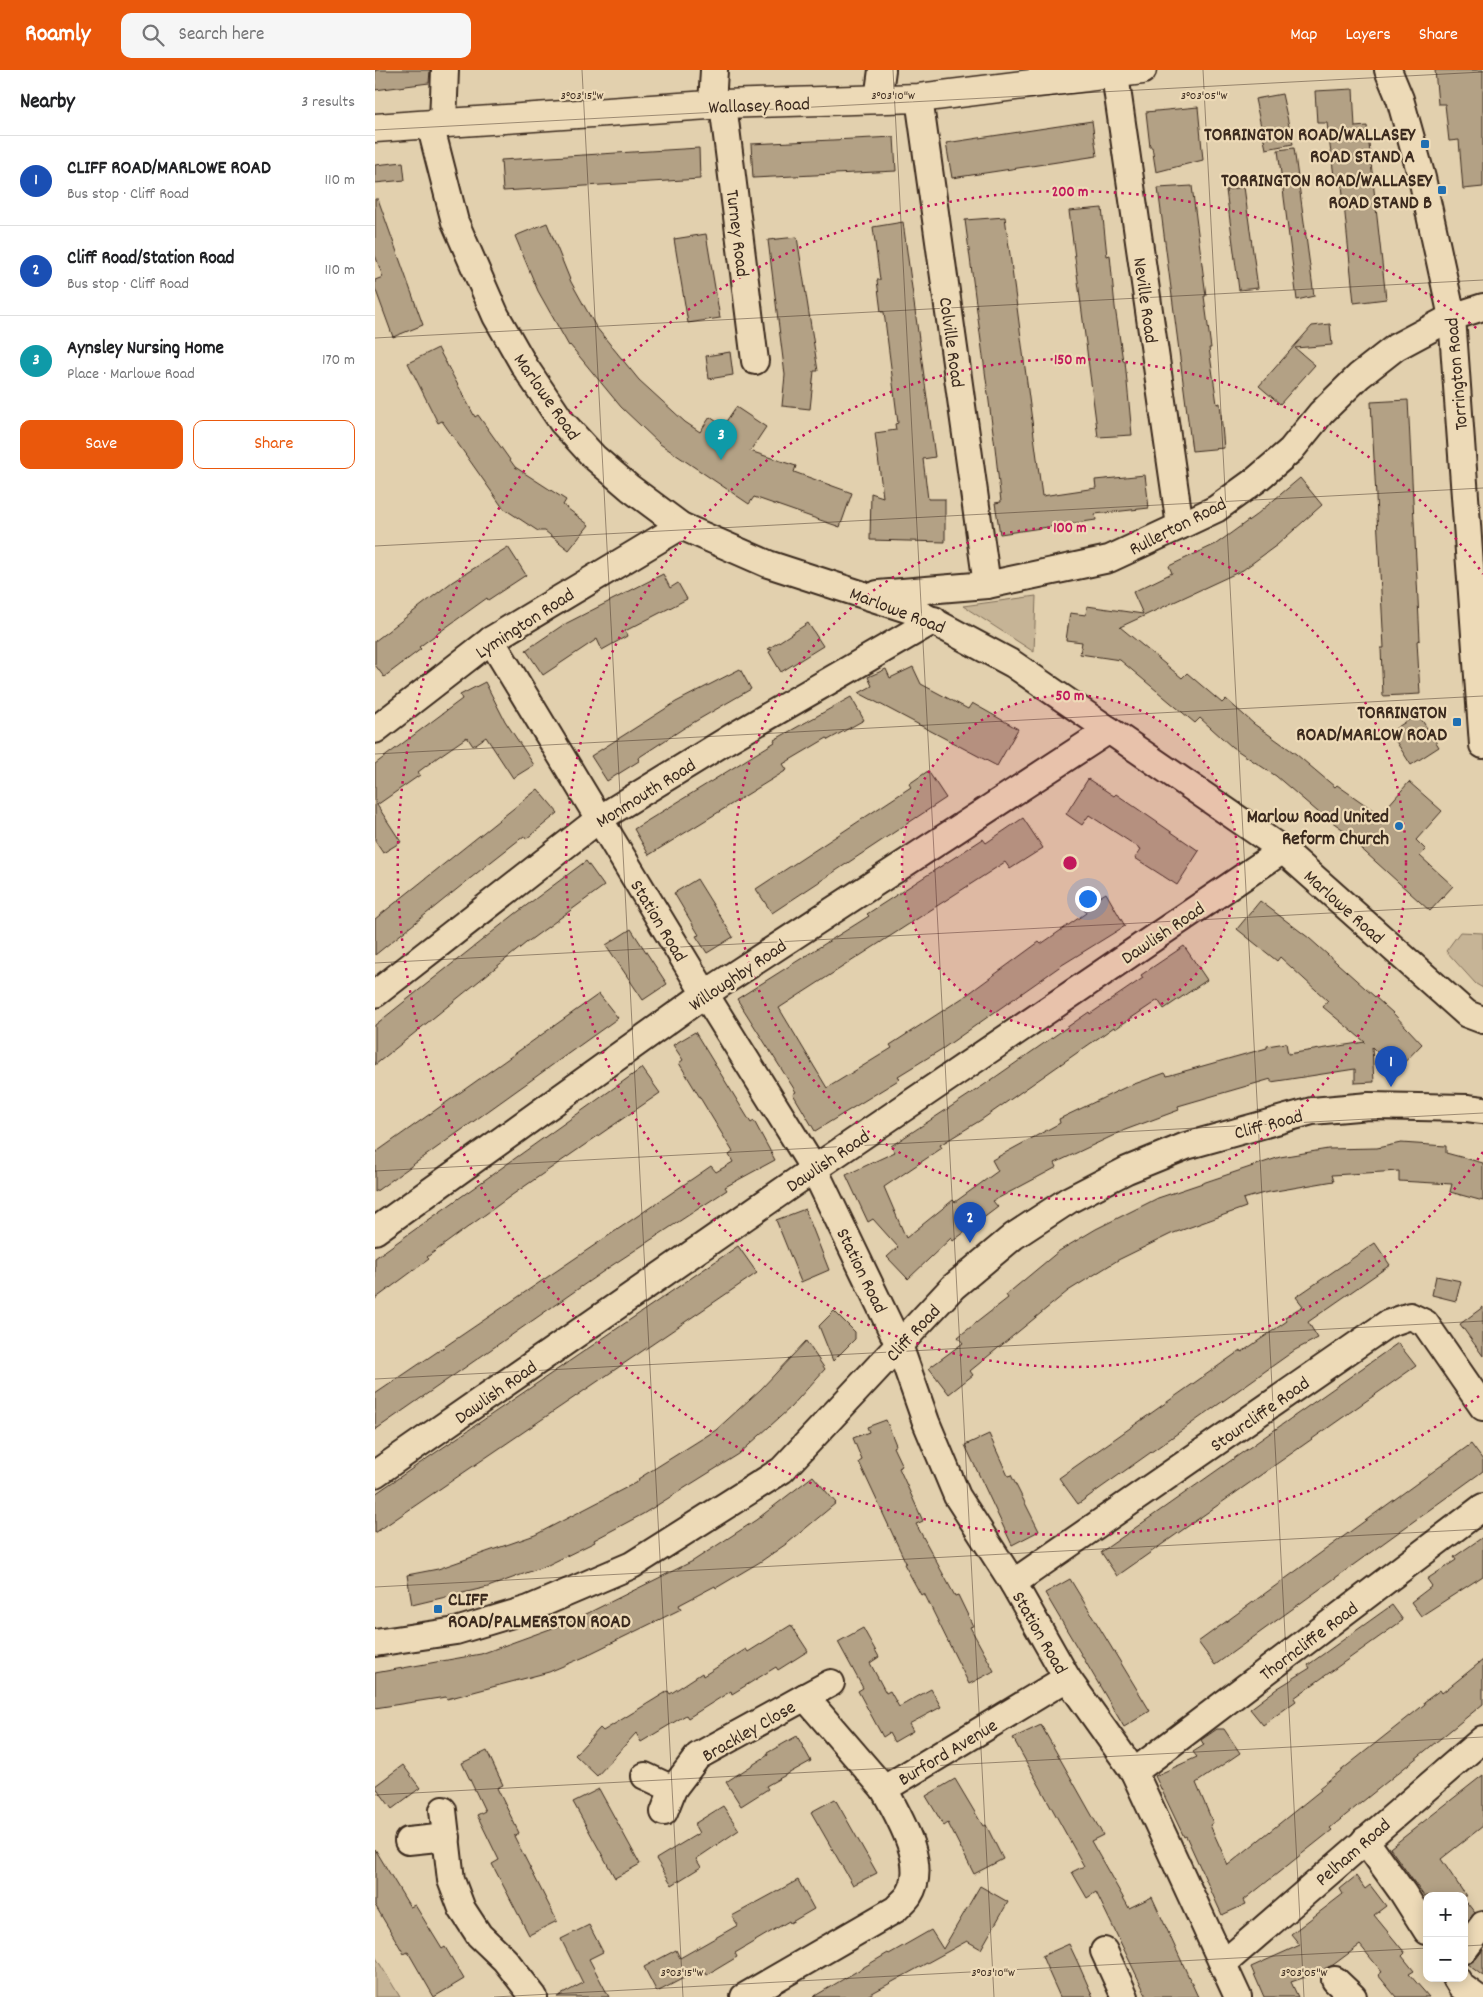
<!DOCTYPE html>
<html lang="en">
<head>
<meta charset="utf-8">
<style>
  :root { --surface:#fff; --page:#f6f6f6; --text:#202124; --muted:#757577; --line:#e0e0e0; --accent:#ea580c }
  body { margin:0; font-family:Dekko,sans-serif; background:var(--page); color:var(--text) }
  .controls { position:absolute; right:15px; bottom:15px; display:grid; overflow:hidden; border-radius:10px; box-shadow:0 2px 12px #0003 }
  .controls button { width:45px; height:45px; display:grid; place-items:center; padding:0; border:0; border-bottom:1px solid var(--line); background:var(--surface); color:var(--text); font:25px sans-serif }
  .you { position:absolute; left:712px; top:828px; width:18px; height:18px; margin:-12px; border:4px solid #fff; border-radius:50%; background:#1a73e8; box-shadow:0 0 0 8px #1a73e833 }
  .badge { display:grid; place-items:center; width:32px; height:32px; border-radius:50%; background:var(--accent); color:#fff; font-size:16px; font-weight:700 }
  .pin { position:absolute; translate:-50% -41px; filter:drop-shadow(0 1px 2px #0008) }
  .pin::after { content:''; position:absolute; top:26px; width:18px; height:15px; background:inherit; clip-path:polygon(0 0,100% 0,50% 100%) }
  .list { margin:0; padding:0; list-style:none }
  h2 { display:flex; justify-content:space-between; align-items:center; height:65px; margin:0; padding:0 20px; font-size:21px }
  h2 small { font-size:16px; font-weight:400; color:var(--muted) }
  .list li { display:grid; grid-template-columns:32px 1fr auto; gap:15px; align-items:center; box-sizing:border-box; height:90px; padding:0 20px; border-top:1px solid var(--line) }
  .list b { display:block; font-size:19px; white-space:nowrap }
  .list p { margin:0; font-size:16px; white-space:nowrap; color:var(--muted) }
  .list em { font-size:16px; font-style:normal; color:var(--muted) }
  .actions { display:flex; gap:10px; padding:15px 20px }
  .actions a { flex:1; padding:11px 0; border:1px solid var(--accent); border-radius:10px; text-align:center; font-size:18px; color:var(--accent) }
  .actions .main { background:var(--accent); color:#fff }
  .icon { flex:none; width:28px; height:28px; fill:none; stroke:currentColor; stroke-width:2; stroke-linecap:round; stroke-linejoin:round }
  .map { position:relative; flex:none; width:1108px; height:1927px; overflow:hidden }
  header { display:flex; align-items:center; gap:30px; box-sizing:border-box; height:70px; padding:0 25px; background:var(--accent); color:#fff }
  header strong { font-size:24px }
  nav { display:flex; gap:28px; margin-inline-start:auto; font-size:18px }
  .search { width:350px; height:45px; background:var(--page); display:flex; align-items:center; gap:12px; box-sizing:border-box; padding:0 18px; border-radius:10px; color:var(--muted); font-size:19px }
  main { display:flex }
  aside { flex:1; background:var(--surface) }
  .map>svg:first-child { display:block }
  .green { fill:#c6b496; stroke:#806f5a }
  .building { fill:#b3a185; stroke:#3b2a1e }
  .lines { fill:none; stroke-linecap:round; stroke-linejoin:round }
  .minor-casing { stroke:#3b2a1e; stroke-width:30 }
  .major-casing { stroke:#3b2a1e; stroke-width:31 }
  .minor { stroke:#eddab7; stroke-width:26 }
  .major { stroke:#eddab7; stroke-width:28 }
  .ticks { fill:none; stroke:#3b2a1e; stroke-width:1; stroke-opacity:0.45 }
  .ring { fill:none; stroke:#c2185b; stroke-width:2.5; stroke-dasharray:2.5 5 }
  .poi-dot { fill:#1f6fb2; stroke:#eddab7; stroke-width:2 }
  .labels { text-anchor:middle; stroke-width:4.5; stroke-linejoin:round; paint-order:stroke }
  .street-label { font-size:19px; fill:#3b2a1e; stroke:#eddab7 }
  .poi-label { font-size:19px; font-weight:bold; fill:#3b2a1e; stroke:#eddab7; text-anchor:end }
  .ticks-label { font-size:12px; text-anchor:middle; fill:#3b2a1e; stroke:#eddab7; stroke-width:4.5; stroke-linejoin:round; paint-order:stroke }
  .centre { fill:#c2185b; stroke:#eddab7; stroke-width:2.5 }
  .ring-label { font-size:15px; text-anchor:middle; font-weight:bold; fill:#c2185b; stroke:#eddab7; stroke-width:4.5; stroke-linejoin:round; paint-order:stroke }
</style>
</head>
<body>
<header>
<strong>Roamly</strong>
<div class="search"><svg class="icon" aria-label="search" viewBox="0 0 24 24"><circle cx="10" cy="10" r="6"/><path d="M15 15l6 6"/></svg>Search here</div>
<nav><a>Map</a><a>Layers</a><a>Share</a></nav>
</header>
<main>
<aside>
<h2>Nearby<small>3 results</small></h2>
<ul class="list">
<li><span class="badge" style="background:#1a4fb4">1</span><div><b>CLIFF ROAD/MARLOWE ROAD</b><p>Bus stop · Cliff Road</p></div><em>110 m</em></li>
<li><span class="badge" style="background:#1a4fb4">2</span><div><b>Cliff Road/Station Road</b><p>Bus stop · Cliff Road</p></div><em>110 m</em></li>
<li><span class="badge" style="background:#0f9aa8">3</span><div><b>Aynsley Nursing Home</b><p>Place · Marlowe Road</p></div><em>170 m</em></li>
</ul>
<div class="actions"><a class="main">Save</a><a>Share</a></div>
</aside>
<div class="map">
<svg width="1108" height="1927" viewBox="0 0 1108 1927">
  <rect width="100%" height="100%" fill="#e2d0ae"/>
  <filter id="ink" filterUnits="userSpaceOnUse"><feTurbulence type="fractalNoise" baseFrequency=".02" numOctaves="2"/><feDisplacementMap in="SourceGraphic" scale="10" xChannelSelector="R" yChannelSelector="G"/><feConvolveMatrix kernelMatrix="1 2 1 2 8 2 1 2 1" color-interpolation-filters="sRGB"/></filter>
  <g filter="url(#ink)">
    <!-- green -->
    <g class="green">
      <path d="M661 526 659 582 588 536Z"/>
      <path d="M1085 862 1108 863V918L1101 914 1071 881Z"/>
      <path d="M0 1886 25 1927H0Z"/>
    </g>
    <!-- building -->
    <g class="building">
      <path d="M0 0H55L54 13 0 20Z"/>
      <path d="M1060 0H1108V117L1088 119 1084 70 1074 71 1070 34H1063Z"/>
      <path d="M978 19 980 57 992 56 1011 229 979 233 966 105 959 106 952 53H942L940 21Z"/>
      <path d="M907 24 918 74 891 79 880 29Z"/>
      <path d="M823 37 828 90 781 102 777 77H775L771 42Z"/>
      <path d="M717 51 722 86 577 108 571 73Z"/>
      <path d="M519 67 521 101 378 108 376 74Z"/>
      <path d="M324 78 325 109 128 121 126 90Z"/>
      <path d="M919 78 939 226 922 230 903 80Z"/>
      <path d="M28 92 30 110 0 113V95Z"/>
      <path d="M817 116 831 226H829L836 278H834L842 334 845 333 849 378 817 381 783 118Z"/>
      <path d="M869 117 883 218 864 220 851 120Z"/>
      <path d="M0 129H3L48 255 18 267 0 218V210L8 207 0 185Z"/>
      <path d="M727 138 732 186 735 185 740 237 748 291H750L757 365 723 367 694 141Z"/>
      <path d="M630 147 667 426 721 418 720 410 770 405 774 438 720 444 721 450 625 464 620 433 626 432 620 377 590 150Z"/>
      <path d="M528 152 560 387 548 389 553 429H570V472L495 470 496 423 508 427 500 363 521 360 520 354 523 353 509 242H506L502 210H505L498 157Z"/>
      <path d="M172 153 196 212 221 257 264 310 310 352 325 362 335 347 348 356 361 337 391 357 375 381 421 396 419 402 477 423 465 457 379 427 374 434 285 374 246 337 195 275 194 276 163 221 140 166Z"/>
      <path d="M331 164 345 248 313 253 299 169Z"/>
      <path d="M422 167 443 301H439L435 339 407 336 410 305 393 170Z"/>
      <path d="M955 254 957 275 920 278 940 295 905 334 884 316 937 256Z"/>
      <path d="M63 278 100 347 103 345 140 397 191 430 188 435 214 455 194 480 170 461H163L128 438 67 351 63 353 33 293Z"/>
      <path d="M355 282 358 305 334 309 331 286Z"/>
      <path d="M1033 330 1045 570 1042 571 1045 624 1008 626 1006 578H1009L996 332Z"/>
      <path d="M925 408 947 435 902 475 868 500 745 557 807 608 812 603 847 633 851 629 879 654 921 684 960 717 962 715 1005 745 1034 712 1067 741 1041 770 1051 780 1045 786 1078 816 1055 841 980 773 983 770 943 742 901 706 857 677 825 648 820 653 745 590 705 584 707 572 691 570 695 543 711 545 712 536 768 544 758 522 797 503 794 496 841 474 881 445Z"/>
      <path d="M133 477 151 505 113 530 112 528 77 553 44 577 46 579 9 607 0 595V571L77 512Z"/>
      <path d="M288 504 295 518 303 513 312 529 250 561 252 566 227 580 222 569 168 605 151 580 188 555Z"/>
      <path d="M433 553 448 576 406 602 394 582 397 580 393 579Z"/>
      <path d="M538 597 546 614 593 639 597 633 643 659 622 696 484 623 497 616 493 607 511 599 515 608Z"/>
      <path d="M365 599 376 619 309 658 263 688 264 691 232 711 216 686 301 632Z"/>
      <path d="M110 612 130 651 159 695 138 708 111 667 98 676 92 667 63 687 43 702 45 705 2 735 26 772 8 783 0 771V694L87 629 85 625Z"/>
      <path d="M476 627 489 650 453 670 452 668 408 694 412 700 274 785 259 759 400 672 399 670Z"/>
      <path d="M1043 644 1064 677 1036 695 1015 662Z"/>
      <path d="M553 701 571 728 397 843 381 819 536 717 534 714Z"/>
      <path d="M713 709 739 726 741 724 824 781 802 815 760 788 766 779 714 745 707 755 691 744Z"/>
      <path d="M163 719 183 743 151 769 149 766 112 795 0 885V849Z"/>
      <path d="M648 748 668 778 635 799 630 792 404 938 452 1018 517 978 515 975 589 927 664 872 666 874 711 843 708 837 731 823 750 856 687 895 567 979 523 1006 525 1009 440 1061 418 1024 421 1022 362 929 494 846 492 844 608 769 611 773Z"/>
      <path d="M211 791 229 816 151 873 0 995V955L140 844Z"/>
      <path d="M322 809 358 867 332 883 321 866 324 865 299 823Z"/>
      <path d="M885 831 934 868 1018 943 1047 974 1021 1001 997 977 999 1012 980 1013V999L896 1012V1009L803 1036 804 1040 750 1060 680 1093 682 1097 618 1131 623 1137 578 1171 576 1168 533 1209 512 1187 523 1177 498 1149 493 1152 471 1105 520 1082 516 1076 609 1015 714 942 715 944 768 908 766 905 809 876 832 910 789 939 783 930 740 959 739 957 606 1050 565 1075 567 1078 509 1117 531 1168 578 1130 580 1132 623 1101 617 1090 685 1053 684 1049 751 1017 790 1003 792 1006 892 978V976L911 973 913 984 990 972 948 937 953 931 905 887 902 891 862 859Z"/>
      <path d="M256 859 292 914 268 930 231 875Z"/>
      <path d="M224 924 243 948 0 1122V1083Z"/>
      <path d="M320 962 376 1053 379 1051 400 1090 350 1117 352 1120 236 1196 0 1360V1324L320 1107 336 1096 341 1102 358 1092 354 1085 358 1082 304 993 308 990 298 975Z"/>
      <path d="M267 998 285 1023 137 1125 52 1187 54 1189 0 1229V1188Z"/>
      <path d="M1026 1073 1071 1076V1083L1108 1093V1131L1075 1122 1077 1114 1024 1111V1101L957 1105 959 1111 889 1123 868 1129 871 1137 796 1164 743 1190 693 1221 595 1301 598 1305 574 1324 554 1298 588 1273 583 1267 633 1228 631 1225 684 1181 721 1159 783 1128 905 1087 953 1079 1002 1078Z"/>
      <path d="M430 1139 454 1200 426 1212 401 1150Z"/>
      <path d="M1000 1173 1015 1195 933 1252 943 1268 920 1280 703 1434 684 1408 866 1280 867 1282 912 1251 910 1247 928 1236 921 1227Z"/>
      <path d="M363 1176 382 1203 0 1463V1424Z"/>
      <path d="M1061 1206 1086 1211 1081 1231 1057 1225Z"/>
      <path d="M1108 1237V1286L1085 1254Z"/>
      <path d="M459 1241 480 1262V1269L458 1291 444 1256Z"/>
      <path d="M431 1271 450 1299 415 1338 364 1384 268 1444 219 1470 220 1472 173 1495 113 1517 37 1535 32 1505 63 1499 160 1465 264 1411 263 1409 341 1360 386 1319Z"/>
      <path d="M1023 1273 1041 1296 742 1506 726 1482Z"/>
      <path d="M511 1350 521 1375 518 1377 527 1396 524 1398 548 1451 541 1454 580 1526 583 1525 598 1556 595 1557 619 1601 594 1614 549 1523 546 1525 529 1494 531 1493 484 1392 487 1390 478 1368 494 1362 492 1357Z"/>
      <path d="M614 1364 633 1406 636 1405 664 1461 637 1475 590 1375Z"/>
      <path d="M1096 1374 1108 1390V1401L840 1595 823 1572Z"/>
      <path d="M438 1406 461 1433 414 1472 385 1492 341 1518 340 1516 304 1535 306 1539 214 1584V1585L174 1602 72 1629 71 1627 0 1638V1603L106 1584 197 1551 318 1491 381 1450Z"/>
      <path d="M1108 1467V1506L1046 1546 1036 1532 1057 1516 1052 1509 1081 1490 1079 1487Z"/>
      <path d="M695 1509 775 1641 749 1657 670 1523Z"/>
      <path d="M1017 1535 1028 1550 919 1628 921 1631 888 1655 875 1639 903 1618 935 1598 933 1595Z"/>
      <path d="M416 1555 433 1581 403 1600 401 1597 357 1624 356 1621 313 1648 311 1645 266 1672 261 1663 222 1706 200 1685 225 1658 228 1661 293 1621 295 1624 327 1603 328 1606 371 1579 373 1582Z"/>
      <path d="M488 1558 504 1587 495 1593 511 1623 515 1621 524 1637 556 1619 566 1637 534 1654 538 1661 519 1672 514 1663 508 1667 483 1621 488 1618 463 1572Z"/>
      <path d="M1108 1590V1634L955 1758 957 1760 869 1830 871 1834 847 1845 811 1766 809 1767 780 1706 822 1687 818 1682 829 1675 826 1670 842 1659H849L865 1683 821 1713 838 1753 835 1755 853 1795 946 1720 944 1718 1050 1634 1049 1632 1065 1620 1067 1623Z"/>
      <path d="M666 1655 728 1765 716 1771 754 1838 777 1827 823 1927H772L721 1822 712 1828 697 1802 709 1796 638 1668Z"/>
      <path d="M422 1666 436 1691 391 1716 393 1719 366 1736 351 1712 393 1685 392 1683Z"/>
      <path d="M112 1681 128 1715 122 1718 144 1763 139 1766 182 1851 154 1865 117 1794 124 1790 102 1745 110 1741 87 1693Z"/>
      <path d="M28 1695 45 1718 17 1739 0 1716Z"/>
      <path d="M1108 1705V1756L1066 1789 1091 1826H1049L1015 1778Z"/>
      <path d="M580 1709 608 1756 611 1755 628 1789 599 1804 573 1753 569 1756 551 1726Z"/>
      <path d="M224 1719 265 1794 240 1808 198 1732Z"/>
      <path d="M460 1729 502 1803 478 1815 436 1742Z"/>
      <path d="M348 1736 364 1760 321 1789 326 1797 297 1815 281 1789 324 1763 319 1754Z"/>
      <path d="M0 1779 35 1837 40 1835 67 1879 70 1877 89 1909 59 1927 33 1882 29 1884 0 1835Z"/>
      <path d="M981 1806 990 1819 995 1815 1011 1836 999 1845 1030 1883 1027 1886 1039 1901 1034 1904 1054 1927H1021L1003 1905 1007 1902 985 1875 958 1895 949 1899 947 1904 945 1902 916 1912 923 1927H889L876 1897 925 1875 916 1864 968 1824 965 1819Z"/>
      <path d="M423 1810 439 1839 415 1853 414 1851 360 1883 362 1887 332 1905 328 1898 282 1922 269 1897 301 1880 305 1888 363 1855 357 1846Z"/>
      <path d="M605 1816 633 1832 606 1879 592 1871 490 1927H438L513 1883 514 1884 556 1860 568 1879Z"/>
      <path d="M1089 1829 1100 1843 1089 1855Z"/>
      <path d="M214 1855 228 1882 214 1889 234 1927H182L208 1913 186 1869Z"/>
      <path d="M694 1874 703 1893 718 1927H685L672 1898 667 1886Z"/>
      <path d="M1108 1880V1906L1092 1894 1101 1889Z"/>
    </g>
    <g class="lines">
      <defs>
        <g id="minor">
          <path d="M1013 0 1025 29 1047 108 1077 247 1108 675"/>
          <path d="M740 5 805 456"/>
          <path d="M544 28 612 515"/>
          <path d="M503 29 507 0"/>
          <path d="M348 34 380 291"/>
          <path d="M337 35 339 0"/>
          <path d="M68 52 70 0"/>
          <path d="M55 54 80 152 121 246 150 297 187 352 219 387 255 418 306 456 393 494 541 542 638 594 908 780 1092 944 1108 950"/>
          <path d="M503 524 612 515 734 489 805 456 841 439 881 410 916 380 946 343 984 306 1021 277 1077 247 1108 237"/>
          <path d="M116 570 330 924 439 1099 524 1275 551 1352 582 1426 638 1513 692 1608 759 1702 863 1927"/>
          <path d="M0 660 116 570 306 456"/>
          <path d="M0 924 224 749 354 669 559 550"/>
          <path d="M0 1161 330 924 734 660"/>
          <path d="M0 1404 439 1099 908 780"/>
          <path d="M638 1513 1012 1254 1035 1246 1050 1253 1108 1337"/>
          <path d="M0 1573 81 1561 154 1539 257 1495 407 1400 578 1217 639 1166 694 1130 752 1100 811 1076 937 1041 994 1036 1092 1038 1108 1040"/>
          <path d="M430 1627 456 1613"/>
          <path d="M759 1702 1108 1437"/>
          <path d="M270 1706 298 1719"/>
          <path d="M68 1740 76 1810 87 1839 104 1865 130 1890 159 1927"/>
          <path d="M289 1742 298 1719 323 1686 430 1627 509 1719"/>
          <path d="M990 1770 1028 1823 1052 1861"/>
          <path d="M33 1771 72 1767"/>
          <path d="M1089 1880 1108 1855"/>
          <path d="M729 1881 750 1927"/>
          <path d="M848 1894 1108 1669"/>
          <path d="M1081 1908 1086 1916 1101 1927"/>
          <path d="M960 1910 978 1927"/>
          <path d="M369 1927 521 1839C525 1834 531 1830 534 1825 554 1794 523 1746 509 1719L692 1608"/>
        </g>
        <path id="major" d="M0 58 348 34 544 28 767 0"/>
      </defs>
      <!-- minor casing -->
      <use href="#minor" class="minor-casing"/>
      <!-- major casing -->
      <use href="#major" class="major-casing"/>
      <!-- minor -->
      <use href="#minor" class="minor"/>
      <!-- major -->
      <use href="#major" class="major"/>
    </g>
  </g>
  <!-- ticks -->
  <path class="ticks" d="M207 0 308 1927M518 0 619 1927M828 0 929 1927M0 60 1108 2M0 268 1108 210M0 476 1108 418M0 684 1108 626M0 893 1108 835M0 1101 1108 1043M0 1309 1108 1251M0 1517 1108 1459M0 1725 1108 1667M1089 1876 1108 1875M119 1927 1052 1878"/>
  <!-- distance rings -->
  <circle cx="695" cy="793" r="168" fill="#c2185b" fill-opacity=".12"/>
  <g class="ring">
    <circle cx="695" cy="793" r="168"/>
    <circle cx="695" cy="793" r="336"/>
    <path d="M1108 1082A504 504 0 1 1 1108 504"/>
    <path d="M1104 1326A672 672 0 1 1 1104 260"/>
  </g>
  <!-- markers -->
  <g class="poi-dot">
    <rect x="1045" y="69" width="10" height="10" rx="2.5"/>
    <rect x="1062" y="115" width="10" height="10" rx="2.5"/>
    <rect x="1077" y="647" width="10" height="10" rx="2.5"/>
    <circle cx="1024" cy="756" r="5"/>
    <rect x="58" y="1534" width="10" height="10" rx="2.5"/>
  </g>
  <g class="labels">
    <!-- street labels -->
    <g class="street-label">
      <text transform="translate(384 34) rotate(-2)" y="7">Wallasey Road</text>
      <text transform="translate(364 163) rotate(83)" y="7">Turney Road</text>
      <text transform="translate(772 230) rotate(82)" y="7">Neville Road</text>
      <text transform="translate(578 272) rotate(82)" y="7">Colville Road</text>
      <text transform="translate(1080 304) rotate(-95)" y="7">Torrington Road</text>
      <text transform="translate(173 326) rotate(55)" y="7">Marlowe Road</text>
      <text transform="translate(802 455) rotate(-27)" y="7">Rullerton Road</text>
      <text transform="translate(523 539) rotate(21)" y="7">Marlowe Road</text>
      <text transform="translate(149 552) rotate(-33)" y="7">Lymington Road</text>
      <text transform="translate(270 722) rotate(-32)" y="7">Monmouth Road</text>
      <text transform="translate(970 836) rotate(42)" y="7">Marlowe Road</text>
      <text transform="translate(285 850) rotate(59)" y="7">Station Road</text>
      <text transform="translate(787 862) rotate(-34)" y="7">Dawlish Road</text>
      <text transform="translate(362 904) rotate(-34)" y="7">Willoughby Road</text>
      <text transform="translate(893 1053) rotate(-15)" y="7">Cliff Road</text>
      <text transform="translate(452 1090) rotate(-34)" y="7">Dawlish Road</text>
      <text transform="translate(488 1200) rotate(64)" y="7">Station Road</text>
      <text transform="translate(537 1262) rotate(-47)" y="7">Cliff Road</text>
      <text transform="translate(120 1321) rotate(-35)" y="7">Dawlish Road</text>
      <text transform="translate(884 1343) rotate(-35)" y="7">Stourcliffe Road</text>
      <text transform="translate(666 1562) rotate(60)" y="7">Station Road</text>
      <text transform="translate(933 1570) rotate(-37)" y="7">Thorncliffe Road</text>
      <text transform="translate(373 1660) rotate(-30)" y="7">Brackley Close</text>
      <text transform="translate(572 1681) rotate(-31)" y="7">Burford Avenue</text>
      <text transform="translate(977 1781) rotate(-41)" y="7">Pelham Road</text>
    </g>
    <!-- poi labels -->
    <g class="poi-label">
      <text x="1040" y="70">TORRINGTON ROAD/WALLASEY<tspan x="1040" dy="22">ROAD STAND A</tspan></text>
      <text x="1057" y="116">TORRINGTON ROAD/WALLASEY<tspan x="1057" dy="22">ROAD STAND B</tspan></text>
      <text x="1072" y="648">TORRINGTON<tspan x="1072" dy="22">ROAD/MARLOW ROAD</tspan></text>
      <text x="1014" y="752">Marlow Road United<tspan x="1014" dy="22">Reform Church</tspan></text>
      <text x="73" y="1535" text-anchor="start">CLIFF<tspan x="73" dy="22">ROAD/PALMERSTON ROAD</tspan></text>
    </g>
  </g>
  <g class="ticks-label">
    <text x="207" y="29">3°03'15"W</text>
    <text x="518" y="29">3°03'10"W</text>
    <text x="829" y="29">3°03'05"W</text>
    <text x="307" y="1906">3°03'15"W</text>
    <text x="618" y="1906">3°03'10"W</text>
    <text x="929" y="1906">3°03'05"W</text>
  </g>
  <circle cx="695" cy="793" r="8" class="centre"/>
  <g class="ring-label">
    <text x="695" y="126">200 m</text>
    <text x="695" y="294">150 m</text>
    <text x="695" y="462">100 m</text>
    <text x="695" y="630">50 m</text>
  </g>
</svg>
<div class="controls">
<button>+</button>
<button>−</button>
</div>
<div class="you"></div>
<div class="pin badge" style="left:1016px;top:1017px;background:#1a4fb4">1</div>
<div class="pin badge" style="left:595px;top:1173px;background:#1a4fb4">2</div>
<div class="pin badge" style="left:346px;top:390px;background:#0f9aa8">3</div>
</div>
</main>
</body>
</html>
